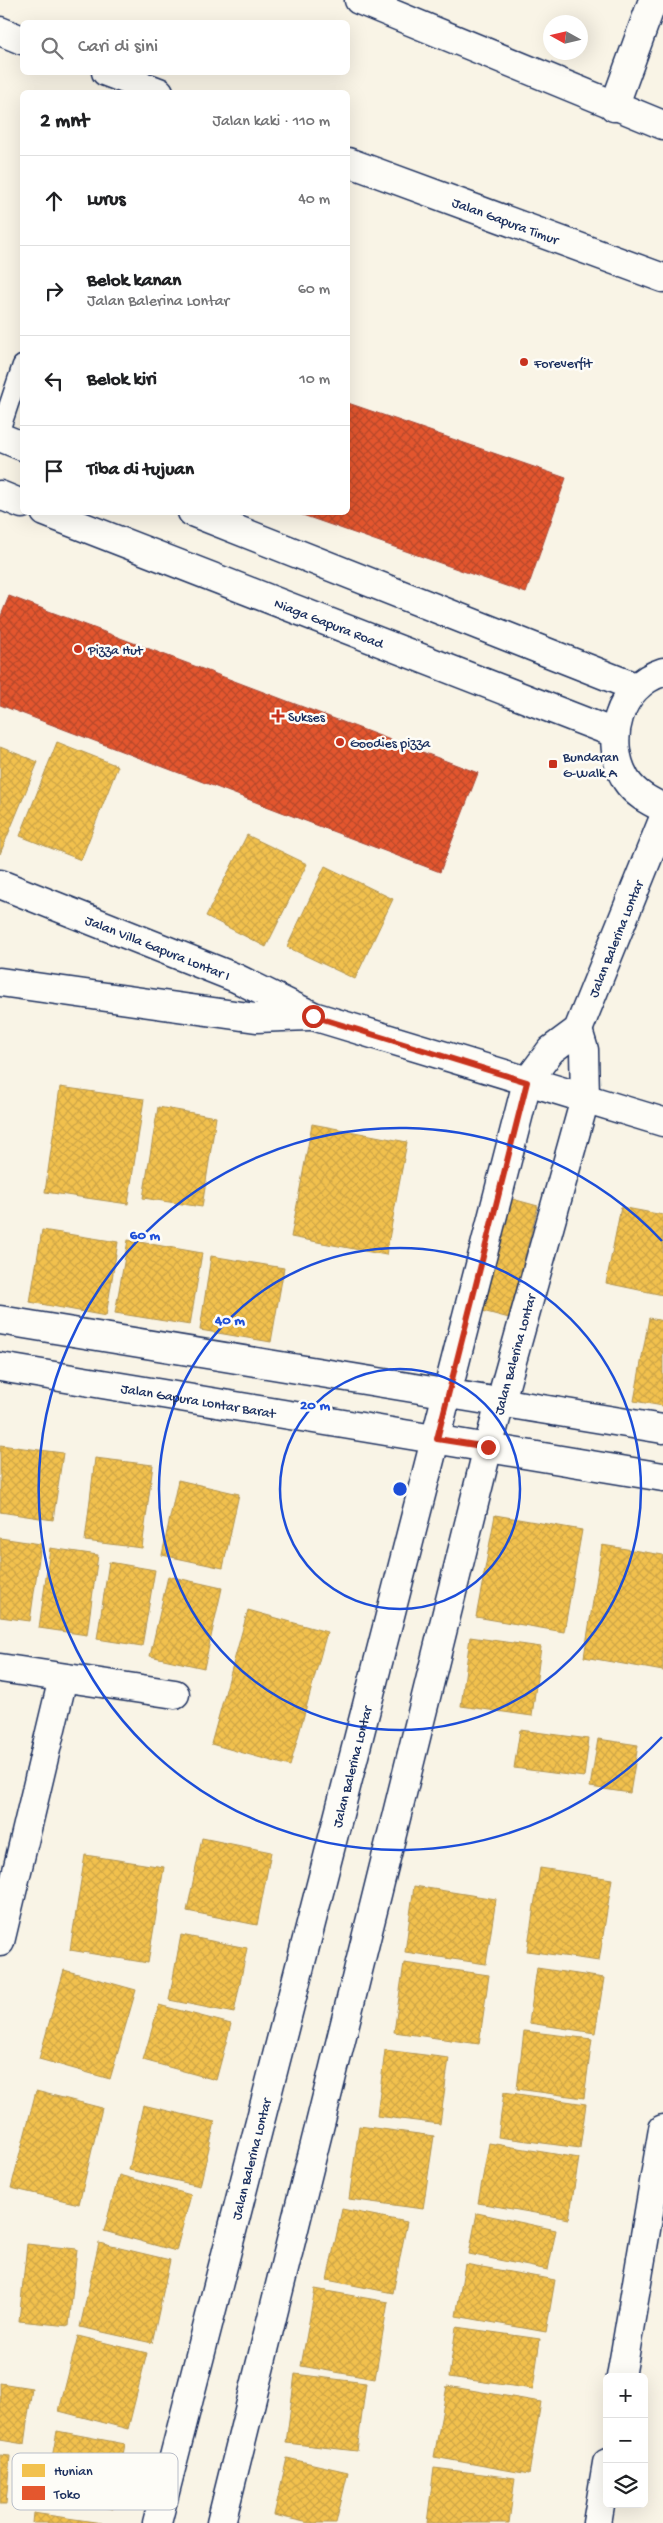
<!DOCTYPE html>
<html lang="id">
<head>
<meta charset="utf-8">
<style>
  :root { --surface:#fff; --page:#f2f2f2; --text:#202124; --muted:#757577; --line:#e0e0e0 }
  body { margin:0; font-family:"Gochi Hand",sans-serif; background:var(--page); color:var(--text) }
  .controls { position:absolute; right:15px; bottom:15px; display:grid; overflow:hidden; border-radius:8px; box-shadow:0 5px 20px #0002 }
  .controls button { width:45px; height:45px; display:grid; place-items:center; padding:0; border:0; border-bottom:1px solid var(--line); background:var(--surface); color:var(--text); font:25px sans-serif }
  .compass { position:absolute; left:543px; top:15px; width:45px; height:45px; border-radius:50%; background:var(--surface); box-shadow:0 5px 20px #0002; rotate:278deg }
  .stop { position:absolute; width:15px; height:15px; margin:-11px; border:4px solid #c8321e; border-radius:50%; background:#fff }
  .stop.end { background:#c8321e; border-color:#fff; box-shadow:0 1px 5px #0008 }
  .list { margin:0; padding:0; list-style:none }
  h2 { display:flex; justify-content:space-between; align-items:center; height:65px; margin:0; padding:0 20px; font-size:21px }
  h2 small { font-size:16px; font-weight:400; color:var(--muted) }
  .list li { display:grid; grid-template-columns:32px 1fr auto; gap:15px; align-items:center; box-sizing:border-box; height:90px; padding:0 20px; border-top:1px solid var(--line) }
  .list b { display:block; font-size:19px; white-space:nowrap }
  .list p { margin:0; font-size:16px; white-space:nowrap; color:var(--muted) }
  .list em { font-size:16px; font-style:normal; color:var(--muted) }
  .icon { flex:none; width:28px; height:28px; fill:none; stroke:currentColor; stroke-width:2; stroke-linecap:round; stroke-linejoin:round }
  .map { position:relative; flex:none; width:663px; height:2523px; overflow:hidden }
  .search { position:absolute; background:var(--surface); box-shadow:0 5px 20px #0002; left:20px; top:20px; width:330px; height:55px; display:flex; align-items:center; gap:12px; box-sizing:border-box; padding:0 18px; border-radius:8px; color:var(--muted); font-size:19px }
  .panel { position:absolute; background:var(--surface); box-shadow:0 5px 20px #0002; left:20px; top:90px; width:330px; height:425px; border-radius:8px }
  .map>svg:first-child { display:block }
  .homes { fill:url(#homes-cross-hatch); stroke:#b29553 }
  .shops { fill:url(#shops-cross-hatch); stroke:#a84b3c }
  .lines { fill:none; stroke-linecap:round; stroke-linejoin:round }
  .service-casing { stroke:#1b2f5e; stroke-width:21 }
  .minor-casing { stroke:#1b2f5e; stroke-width:31 }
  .tertiary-casing { stroke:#1b2f5e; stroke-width:31 }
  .service { stroke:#fdfcf7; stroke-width:18 }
  .minor { stroke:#fdfcf7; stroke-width:28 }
  .tertiary { stroke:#fdfcf7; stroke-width:28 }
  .route { stroke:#c8321e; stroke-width:6 }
  .ring { fill:none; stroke:#1d4ed8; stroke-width:2.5 }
  .poi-dot { fill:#c8321e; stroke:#fdfcf7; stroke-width:2 }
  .labels { text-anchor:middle; stroke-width:5; stroke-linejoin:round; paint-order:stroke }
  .street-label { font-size:14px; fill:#1b2f5e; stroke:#fdfcf7 }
  .poi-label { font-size:14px; fill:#1b2f5e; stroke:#fdfcf7; text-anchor:start }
  .key { fill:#fdfcf7; stroke:#b9bec9; stroke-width:1 }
  .key-label { font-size:14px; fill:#1b2f5e }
  .centre { fill:#1d4ed8; stroke:#fdfcf7; stroke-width:2.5 }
  .ring-label { font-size:15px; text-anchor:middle; font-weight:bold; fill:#1d4ed8; stroke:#fdfcf7; stroke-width:5; stroke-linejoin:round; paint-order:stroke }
</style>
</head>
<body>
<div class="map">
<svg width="663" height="2523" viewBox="0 0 663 2523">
  <defs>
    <pattern id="homes-cross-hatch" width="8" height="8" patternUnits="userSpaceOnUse" patternTransform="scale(1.25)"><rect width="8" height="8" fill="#f2c14e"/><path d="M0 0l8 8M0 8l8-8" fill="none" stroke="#cfa646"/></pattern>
    <pattern id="shops-cross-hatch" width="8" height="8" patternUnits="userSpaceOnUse" patternTransform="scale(1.25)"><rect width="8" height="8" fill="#e4572e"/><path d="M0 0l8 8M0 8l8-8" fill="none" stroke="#b8482a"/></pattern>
  </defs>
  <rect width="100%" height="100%" fill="#f9f4e6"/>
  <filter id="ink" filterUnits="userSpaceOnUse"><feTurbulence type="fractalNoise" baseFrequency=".02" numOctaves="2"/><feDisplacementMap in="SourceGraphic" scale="10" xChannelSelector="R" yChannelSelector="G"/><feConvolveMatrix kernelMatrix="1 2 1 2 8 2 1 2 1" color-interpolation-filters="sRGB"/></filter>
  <g filter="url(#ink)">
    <!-- homes -->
    <g class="homes">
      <path d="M57 742 118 766 81 860 20 836Z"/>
      <path d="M0 747 38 762 0 854Z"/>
      <path d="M247 835 307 864 266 947 206 916Z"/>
      <path d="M325 866 393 899 355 979 287 947Z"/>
      <path d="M60 1087 144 1099 128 1204 45 1192Z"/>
      <path d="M158 1107 216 1117 202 1207 143 1198Z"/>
      <path d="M312 1124 407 1142 386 1255 291 1237Z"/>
      <path d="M505 1197 538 1206 509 1318 475 1309Z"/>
      <path d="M621 1207 663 1215V1295L606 1283Z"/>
      <path d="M42 1230 118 1242 106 1316 30 1302Z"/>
      <path d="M128 1240 202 1253 190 1325 115 1313Z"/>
      <path d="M211 1256 284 1268 271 1342 200 1330Z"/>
      <path d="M649 1318 663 1321V1406L634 1401Z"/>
      <path d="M0 1445 63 1453 53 1520 0 1512Z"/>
      <path d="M95 1458 153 1465 142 1548 85 1541Z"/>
      <path d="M178 1480 239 1494 223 1568 162 1555Z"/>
      <path d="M495 1515 582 1530 564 1632 476 1617Z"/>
      <path d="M0 1538 41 1544 30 1621 0 1617Z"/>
      <path d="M602 1545 663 1555V1671L584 1657Z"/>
      <path d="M50 1548 98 1555 87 1635 39 1628Z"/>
      <path d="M109 1562 155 1570 142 1646 97 1639Z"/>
      <path d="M168 1576 222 1588 204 1668 150 1656Z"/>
      <path d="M248 1610 327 1632 290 1766 211 1744Z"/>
      <path d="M470 1637 541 1647 532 1716 461 1706Z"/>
      <path d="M520 1730 589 1739 584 1777 514 1768Z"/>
      <path d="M598 1739 638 1745 630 1793 590 1787Z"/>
      <path d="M202 1838 271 1852 257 1925 187 1911Z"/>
      <path d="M85 1855 164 1867 148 1963 70 1950Z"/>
      <path d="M540 1868 612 1879 599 1961 527 1951Z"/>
      <path d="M414 1886 496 1899 486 1964 405 1952Z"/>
      <path d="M181 1935 247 1948 234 2013 169 2000Z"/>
      <path d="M404 1963 489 1975 479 2044 394 2032Z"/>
      <path d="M537 1968 604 1978 595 2033 529 2023Z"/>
      <path d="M64 1970 136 1990 110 2079 39 2059Z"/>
      <path d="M159 2005 231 2024 216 2080 143 2060Z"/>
      <path d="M524 2031 592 2039 584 2098 517 2089Z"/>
      <path d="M385 2050 449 2058 440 2124 377 2116Z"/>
      <path d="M36 2091 102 2108 79 2204 11 2188Z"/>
      <path d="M504 2092 586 2104 580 2148 498 2137Z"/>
      <path d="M143 2105 215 2122 200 2186 129 2170Z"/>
      <path d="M359 2126 434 2136 423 2209 349 2199Z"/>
      <path d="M489 2143 579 2158 569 2219 478 2203Z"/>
      <path d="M119 2175 191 2195 176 2251 104 2231Z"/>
      <path d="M342 2209 407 2222 393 2293 327 2280Z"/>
      <path d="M477 2213 556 2230 548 2270 469 2254Z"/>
      <path d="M99 2243 170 2260 152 2343 80 2327Z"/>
      <path d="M27 2244 77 2249 69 2326 19 2321Z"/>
      <path d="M465 2264 555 2280 546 2332 456 2316Z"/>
      <path d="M315 2289 388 2302 375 2379 301 2366Z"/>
      <path d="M456 2327 540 2339 533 2389 449 2377Z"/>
      <path d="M78 2336 147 2353 128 2429 59 2411Z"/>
      <path d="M295 2374 366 2383 357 2451 286 2443Z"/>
      <path d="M0 2383 32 2388 24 2444 0 2440Z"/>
      <path d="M447 2386 541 2402 529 2474 434 2457Z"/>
      <path d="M57 2431 125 2444 113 2509 45 2495Z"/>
      <path d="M0 2455 10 2456 6 2504H0Z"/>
      <path d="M287 2458 348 2472 336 2523H309L274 2515Z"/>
      <path d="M434 2468 515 2478 509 2523H427Z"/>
      <path d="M33 2513 102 2523H32Z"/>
    </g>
    <!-- shops -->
    <g class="shops">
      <path d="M348 403 566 478 526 593 294 512H348Z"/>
      <path d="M9 596 478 773 440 872 0 705V618Z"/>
    </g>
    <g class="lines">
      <defs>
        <path id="service" d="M0 431 22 365"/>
        <g id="minor">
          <path d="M359 0 663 125"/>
          <path d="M0 31 22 40"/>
          <path d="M106 72 159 92"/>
          <path d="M614 107 653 0"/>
          <path id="s1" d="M348 162 663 278"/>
          <path id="s2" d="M0 884 236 978 313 1016 663 1122"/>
          <path d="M0 982 256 1018 309 1016"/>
          <path d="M0 1668 175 1694"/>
          <path d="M0 1942 63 1678"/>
          <path d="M621 2377 663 2129"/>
          <path d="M597 2523 607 2463"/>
        </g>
        <g id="tertiary">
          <path d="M0 437 22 446"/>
          <path d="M0 495 22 504"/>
          <path id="s3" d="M45 512 614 733"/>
          <path d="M192 512 635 687"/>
          <path d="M663 672C618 686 603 741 626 780 635 794 649 801 663 808"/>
          <path d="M0 1320 663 1429"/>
          <path id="s4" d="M0 1367 663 1477"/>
          <path id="s5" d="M157 2523 527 1082 551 1050 578 1030 663 820"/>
          <path id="s6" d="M221 2523 488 1447 585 1099 584 1050 578 1030"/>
        </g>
      </defs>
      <!-- service casing -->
      <use href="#service" class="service-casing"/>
      <!-- minor casing -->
      <use href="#minor" class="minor-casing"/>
      <!-- tertiary casing -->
      <use href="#tertiary" class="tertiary-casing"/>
      <!-- service -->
      <use href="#service" class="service"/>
      <!-- minor -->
      <use href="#minor" class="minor"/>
      <!-- tertiary -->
      <use href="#tertiary" class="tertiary"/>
    </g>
  </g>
  <g class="lines" filter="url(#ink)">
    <!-- route -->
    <path class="route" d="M313 1016 527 1082 437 1439 488 1447"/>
  </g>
  <!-- distance rings -->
  <g class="ring">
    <circle cx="400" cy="1489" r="120"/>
    <circle cx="400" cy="1489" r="241"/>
    <path d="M662 1737A361 361 0 1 1 662 1241"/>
  </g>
  <!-- markers -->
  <g class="poi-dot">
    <circle cx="524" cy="362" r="5"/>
    <circle cx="78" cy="649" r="5"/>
    <path d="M275.5 708.5h5v5h5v5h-5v5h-5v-5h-5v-5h5z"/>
    <circle cx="340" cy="742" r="5"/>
    <rect x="548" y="759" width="10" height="10" rx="2.5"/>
  </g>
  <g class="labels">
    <!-- street labels -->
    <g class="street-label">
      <text dy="5" stroke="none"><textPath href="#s1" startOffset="168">Jalan Gapura Timur</textPath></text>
      <text dy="5" stroke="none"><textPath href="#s3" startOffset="305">Niaga Gapura Road</textPath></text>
      <text dy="5" stroke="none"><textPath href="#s5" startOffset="1660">Jalan Balerina Lontar</textPath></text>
      <text dy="5" stroke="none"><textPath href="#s2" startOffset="170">Jalan Villa Gapura Lontar I</textPath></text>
      <text dy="5" stroke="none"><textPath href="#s6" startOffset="1205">Jalan Balerina Lontar</textPath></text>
      <text dy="5" stroke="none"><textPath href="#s4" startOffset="201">Jalan Gapura Lontar Barat</textPath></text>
      <text dy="5" stroke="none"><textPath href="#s5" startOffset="781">Jalan Balerina Lontar</textPath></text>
      <text dy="5" stroke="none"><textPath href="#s5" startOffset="376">Jalan Balerina Lontar</textPath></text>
    </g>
    <!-- poi labels -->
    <g class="poi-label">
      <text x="534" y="367">Foreverfit</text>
      <text x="88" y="654">Pizza Hut</text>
      <text x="288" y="721">Sukses</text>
      <text x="350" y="747">Goodies pizza</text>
      <text x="563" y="761">Bundaran<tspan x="563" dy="16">G-Walk A</tspan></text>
    </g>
  </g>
  <!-- legend -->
  <rect x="12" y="2453" width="166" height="57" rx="8" class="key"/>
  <rect x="22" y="2464" width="23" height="13" fill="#f2c14e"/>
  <rect x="22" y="2486" width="23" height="14" fill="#e4572e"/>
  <g class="key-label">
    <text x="54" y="2475">Hunian</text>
    <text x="54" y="2498">Toko</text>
  </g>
  <circle cx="400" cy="1489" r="8" class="centre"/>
  <g class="ring-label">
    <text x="145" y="1239">60 m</text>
    <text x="230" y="1324">40 m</text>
    <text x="315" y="1409">20 m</text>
  </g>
</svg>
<div class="controls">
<button>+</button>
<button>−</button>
<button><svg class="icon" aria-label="layers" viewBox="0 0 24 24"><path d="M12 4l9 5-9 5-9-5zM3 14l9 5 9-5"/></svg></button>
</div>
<svg class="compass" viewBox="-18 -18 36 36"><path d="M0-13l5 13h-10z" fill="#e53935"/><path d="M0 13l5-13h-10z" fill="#757577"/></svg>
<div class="stop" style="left:313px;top:1016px"></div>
<div class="stop end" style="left:488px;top:1447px"></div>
<div class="search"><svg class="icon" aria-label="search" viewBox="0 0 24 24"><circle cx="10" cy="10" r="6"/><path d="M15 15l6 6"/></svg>Cari di sini</div>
<section class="panel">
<h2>2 mnt<small>Jalan kaki · 110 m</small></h2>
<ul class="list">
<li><svg class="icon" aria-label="ahead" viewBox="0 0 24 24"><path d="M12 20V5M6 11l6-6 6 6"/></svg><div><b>Lurus</b></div><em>40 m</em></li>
<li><svg class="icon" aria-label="right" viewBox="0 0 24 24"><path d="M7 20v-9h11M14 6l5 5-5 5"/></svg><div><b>Belok kanan</b><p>Jalan Balerina Lontar</p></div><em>60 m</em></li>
<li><svg class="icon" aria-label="left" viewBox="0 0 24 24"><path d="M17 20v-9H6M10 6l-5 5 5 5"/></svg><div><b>Belok kiri</b></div><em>10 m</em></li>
<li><svg class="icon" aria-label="arrive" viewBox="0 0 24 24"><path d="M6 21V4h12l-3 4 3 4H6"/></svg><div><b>Tiba di tujuan</b></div></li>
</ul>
</section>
</div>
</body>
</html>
